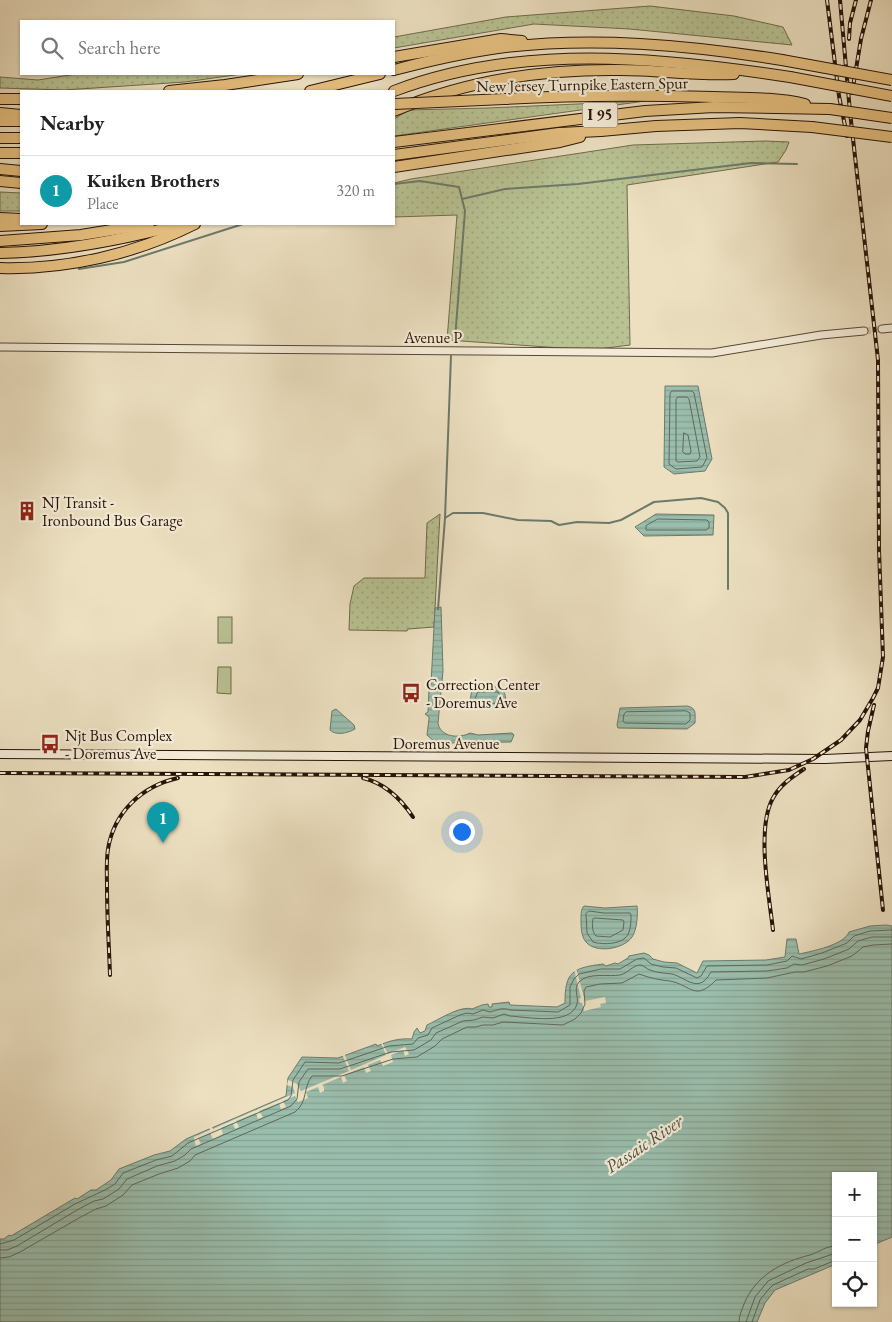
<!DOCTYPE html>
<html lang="en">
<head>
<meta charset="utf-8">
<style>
  :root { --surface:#fff; --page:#f6f6f6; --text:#222; --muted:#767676; --line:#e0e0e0; --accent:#b45309 }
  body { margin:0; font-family:"EB Garamond",serif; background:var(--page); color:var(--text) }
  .controls { position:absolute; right:15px; bottom:15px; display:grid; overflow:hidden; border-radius:0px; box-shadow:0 1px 4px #0004 }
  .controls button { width:45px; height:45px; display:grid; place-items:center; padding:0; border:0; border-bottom:1px solid var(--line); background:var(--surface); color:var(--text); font:25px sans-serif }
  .you { position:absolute; left:461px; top:831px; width:18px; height:18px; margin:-12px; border:4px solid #fff; border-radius:50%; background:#1a73e8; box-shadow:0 0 0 8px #1a73e833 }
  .badge { display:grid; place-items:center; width:32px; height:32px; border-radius:50%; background:var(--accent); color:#fff; font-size:16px; font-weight:700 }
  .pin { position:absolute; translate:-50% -41px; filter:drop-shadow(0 1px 2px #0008) }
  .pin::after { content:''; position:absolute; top:26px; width:18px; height:15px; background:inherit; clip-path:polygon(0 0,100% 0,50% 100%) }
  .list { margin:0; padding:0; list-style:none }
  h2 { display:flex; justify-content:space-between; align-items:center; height:65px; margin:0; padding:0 20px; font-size:21px }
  h2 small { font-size:16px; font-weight:400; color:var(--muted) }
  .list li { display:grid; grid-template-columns:32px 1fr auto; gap:15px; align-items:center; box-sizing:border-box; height:70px; padding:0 20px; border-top:1px solid var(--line) }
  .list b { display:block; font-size:19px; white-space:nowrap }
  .list p { margin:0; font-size:16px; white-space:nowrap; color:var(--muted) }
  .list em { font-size:16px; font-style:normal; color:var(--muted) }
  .icon { flex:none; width:28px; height:28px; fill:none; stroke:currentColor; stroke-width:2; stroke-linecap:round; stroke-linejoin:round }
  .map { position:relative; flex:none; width:892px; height:1322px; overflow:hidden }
  .search { position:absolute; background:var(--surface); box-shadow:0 1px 4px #0004; left:20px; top:20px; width:375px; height:55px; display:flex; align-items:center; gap:12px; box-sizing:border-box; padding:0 18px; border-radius:0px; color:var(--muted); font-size:19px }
  .panel { position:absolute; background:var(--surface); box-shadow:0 1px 4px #0004; left:20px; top:90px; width:375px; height:135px; border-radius:0px }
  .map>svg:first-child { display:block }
  .grass { fill:url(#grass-dots); stroke:#706a4c }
  .garden { fill:#b8c293; stroke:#706a4c }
  .water { fill:url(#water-rules); stroke:#6c7a6a }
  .pier { fill:#ece0c1 }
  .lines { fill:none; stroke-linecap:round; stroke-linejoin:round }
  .shore { stroke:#616859; stroke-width:1 }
  .stream { stroke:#6c7a6a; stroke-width:2 }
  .tertiary-tunnel { stroke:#cfc1a5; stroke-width:7; stroke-dasharray:7 3.5; stroke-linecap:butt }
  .tertiary-casing { stroke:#594634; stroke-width:9 }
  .secondary-casing { stroke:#281305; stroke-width:10 }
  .motorway-casing { stroke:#281305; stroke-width:12 }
  .tertiary { stroke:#f3ebd7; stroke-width:7 }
  .secondary { stroke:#f3ebd7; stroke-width:8 }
  .motorway { stroke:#e6c080; stroke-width:10 }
  .rail-casing { stroke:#281305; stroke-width:4 }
  .rail { stroke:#f3ebd7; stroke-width:2; stroke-dasharray:5.5; stroke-linecap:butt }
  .motorway-bridge-casing { stroke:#281305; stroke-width:12; stroke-linecap:butt }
  .motorway-bridge { stroke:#e6c080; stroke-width:10 }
  .labels { text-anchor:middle; stroke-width:4.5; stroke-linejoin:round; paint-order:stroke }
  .shield { fill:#f3ebd7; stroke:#655444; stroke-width:1 }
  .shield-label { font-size:15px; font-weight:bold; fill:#281305 }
  .street-label { font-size:16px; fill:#281305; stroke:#f3ebd7 }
  .poi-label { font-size:16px; fill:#281305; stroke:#f3ebd7; text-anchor:start }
  .water-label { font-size:18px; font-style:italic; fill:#504f40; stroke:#f3ebd7 }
</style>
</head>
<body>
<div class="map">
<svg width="892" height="1322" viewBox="0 0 892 1322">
  <defs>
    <pattern id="grass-dots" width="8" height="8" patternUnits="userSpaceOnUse" patternTransform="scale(1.25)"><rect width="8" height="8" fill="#b8c293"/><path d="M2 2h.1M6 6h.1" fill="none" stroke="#9ea67d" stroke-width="1.8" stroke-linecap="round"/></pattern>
    <pattern id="water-rules" width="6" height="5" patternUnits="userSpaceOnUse" patternTransform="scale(1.25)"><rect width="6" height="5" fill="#9abead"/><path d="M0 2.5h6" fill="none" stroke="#85a293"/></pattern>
  </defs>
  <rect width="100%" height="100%" fill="#ece0c1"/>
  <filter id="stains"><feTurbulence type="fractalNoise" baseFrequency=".004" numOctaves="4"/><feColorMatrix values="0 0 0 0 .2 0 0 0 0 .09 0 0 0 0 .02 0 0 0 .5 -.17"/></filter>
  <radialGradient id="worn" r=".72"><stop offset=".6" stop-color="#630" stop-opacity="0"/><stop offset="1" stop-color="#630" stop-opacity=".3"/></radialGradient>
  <!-- grass -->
  <g class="grass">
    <path d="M650 6 734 16 783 27 792 45 630 29 534 24 394 48V37L506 17Z"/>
    <path d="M76 74H242L185 82 64 90 0 88V77L38 80Z"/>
    <path d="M645 101 394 136V119L409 110 488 108Z"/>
    <path d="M765 141 789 142 786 150 778 162 627 185 630 345 590 350 447 340 457 215 394 217V183L411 179 633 145Z"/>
    <path d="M0 192 21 193V211H0Z"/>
    <path d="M440 514 434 627 408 629 407 631 349 630 350 604 354 586 364 578H425L427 523Z"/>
  </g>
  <!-- garden -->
  <g class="garden">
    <rect x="218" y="617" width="14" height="26"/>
    <path d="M218 667H231V694L217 693Z"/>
  </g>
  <!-- water -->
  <g class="water">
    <path d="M665 386H698L712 459 705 471 674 474 664 467Z"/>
    <path d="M656 514 714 515 713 535 644 536 635 527Z"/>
    <path d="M441 607 443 671 438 723C440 737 459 739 470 733L478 735 512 733 514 735 511 742 445 743 435 742 427 735 429 719V717L425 714 428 712 429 689 431 684 435 608Z"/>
    <path d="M477 687C493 687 506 682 506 703L501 708H475L470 701 472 689Z"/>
    <path d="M687 706C697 708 695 714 695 723L687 729 618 728 617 725 620 708Z"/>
    <path d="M336 709 354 725 355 729C348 733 336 736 330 730L332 711Z"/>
    <path d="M584 906 605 908 637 906C638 914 637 930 632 937 624 949 596 954 586 942 581 936 581 927 581 920 581 914 581 909 584 906Z"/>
    <path d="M886 925 892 926V1237L873 1245V1176H836V1264L775 1290 765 1303 757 1322H0V1239H4L9 1235 11 1236 75 1198 77 1199 91 1190H96L111 1180 119 1169 154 1155 170 1151 186 1139 286 1096 288 1078 302 1057 338 1058 376 1044 377 1046C389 1041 399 1038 412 1039L414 1032 417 1028 420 1033 425 1031 427 1025C438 1020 461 1005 472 1009L482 1005 488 1004 489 1007H492V1004L509 1002 510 1005 557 1007 565 1003C565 972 572 968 603 964L606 966 615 963 618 964 628 958 629 956 644 953 649 955 653 959 664 962 677 963 697 973 703 961 766 960 785 957 787 939H796L799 954C813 951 844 945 849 932L870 926Z"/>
  </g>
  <!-- pier -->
  <g class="pier">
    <path d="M576 968 585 1001 605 997 606 1003 600 1004 601 1007 584 1011 582 1003H580L579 999 581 998 574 969Z"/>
    <path d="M382 1042 388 1054 405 1047 409 1054 405 1056 403 1050 391 1055 393 1062 383 1066 380 1060 368 1065 371 1071 366 1073 364 1067 344 1075 347 1081 343 1083 341 1077 322 1085 324 1087V1091L320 1093 318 1087 306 1092 308 1098 298 1102 295 1096 283 1101 286 1107 281 1109 279 1103 259 1111 263 1117 258 1119 256 1113 236 1121 239 1127 235 1129 233 1123 221 1128 223 1134 213 1139 210 1133 198 1138 201 1144 196 1146 195 1143 194 1137 210 1130 209 1126 211 1125 213 1129 295 1093 293 1087 287 1085 288 1080 297 1084 301 1091 349 1071 342 1054 344 1053 351 1070 386 1055 381 1043Z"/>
  </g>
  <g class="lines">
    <!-- shore -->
    <g class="shore">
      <path d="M672 391H692L694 393 707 458 702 467 676 469 669 464 670 394Z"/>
      <path d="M678 397H687L689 399 700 457 697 461 678 462 676 461V400Z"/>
      <path d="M684 433 688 435 691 451 690 454H685L683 452Z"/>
      <path d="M658 519 707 520 709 522V528L706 530H646V526Z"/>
      <path d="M478 692H498L501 697V702L499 703 478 704 475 700Z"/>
      <path d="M686 711 690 713V720L686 724 625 723 623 721 624 714 626 712Z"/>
      <path d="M589 911 604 913H630L631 915C631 920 631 927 629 932 625 945 603 945 593 942L587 933 586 914Z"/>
      <path d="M595 918 623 920 624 922 623 930 610 937 596 936C592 932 592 925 593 919Z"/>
      <path d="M0 1244 14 1240 75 1204 105 1190 115 1184 123 1173 156 1160 172 1156 188 1143 288 1100 291 1096 293 1080 305 1062 339 1063 389 1046 413 1044 418 1038 428 1035 432 1028 460 1015 467 1013 473 1014 483 1010 490 1012C498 1010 502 1007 510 1010L558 1012 570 1005V987L574 979 579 974 601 969H620L637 959 644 958 651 964 663 967 676 968 697 978 701 976 707 966 767 965 787 961 792 956 801 959 822 953 847 943 854 936 870 931 892 930"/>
      <path d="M0 1250H7L17 1246 77 1210 94 1201 103 1199 119 1189 127 1179 157 1166 175 1161 185 1155 191 1149 291 1106 297 1099 299 1082 308 1069H340L391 1052 414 1050 431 1040 436 1033 463 1021 474 1020 483 1017 493 1018 504 1014 510 1016C527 1017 571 1026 577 1004 579 997 573 989 579 982 588 972 609 977 620 975 627 974 633 965 640 965 644 965 646 969 650 970 657 973 665 973 672 974 682 976 694 989 704 981 707 979 709 975 711 972L767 971 787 968 794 964 802 965 824 959 849 949 858 941 872 937H892"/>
      <path d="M0 1258 9 1257 20 1252 79 1218 96 1209 106 1206 123 1195 132 1185 159 1174 178 1168 190 1161 195 1155 295 1112C308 1102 303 1087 312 1076H342L393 1059 417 1057 435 1046 442 1039 467 1027H476L483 1025H493L503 1022 563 1025 575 1019 581 1013 585 1004 584 991 586 987 600 984 622 983 639 974C650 978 659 980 670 981 691 985 695 1002 716 980L767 978 795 972H804L827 966 852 956 863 947 873 945 892 944"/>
      <path d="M739 1322C739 1315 742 1310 744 1304 756 1275 782 1262 810 1255 819 1252 826 1246 836 1246"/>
      <path d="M746 1322 755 1297 768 1281 806 1263 836 1253"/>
      <path d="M752 1322 760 1300 768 1290 773 1285 808 1269H814L836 1260"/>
    </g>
    <!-- stream -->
    <g class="stream">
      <path d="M394 184 420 181 459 187 465 211 455 339"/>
      <path d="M462 199 505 189 578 184 751 163 797 164"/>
      <path d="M79 269 124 262 243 224"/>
      <path d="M445 518 451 356"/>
      <path d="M438 609 445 518 453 513H483L518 520 551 521 559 525 577 522 609 523 621 520 654 502 701 498 718 502 725 508 728 513V589"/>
    </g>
    <!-- tertiary-tunnel -->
    <path class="tertiary-tunnel" d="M864 331 882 329"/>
    <defs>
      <g id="tertiary">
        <path d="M882 329 892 328"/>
        <path d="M0 347 712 353 821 335 864 331"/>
      </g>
      <path id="secondary" d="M0 754 825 759 892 756"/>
      <g id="motorway">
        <path d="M394 57 501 39 522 41"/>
        <path d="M394 70C428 61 463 53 498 48 591 36 689 45 782 60"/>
        <path d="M169 91 225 85 298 74"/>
        <path d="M310 91 380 74"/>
        <path d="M394 91C520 43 659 57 790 77"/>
        <path d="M0 99H21"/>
        <path d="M504 99C574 95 643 95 714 97 743 98 776 97 805 104"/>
        <path d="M394 111C467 80 542 69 620 70 659 70 696 76 734 74"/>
        <path d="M0 113 21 115"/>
        <path d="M0 121H21"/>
        <path d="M0 138H21"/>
        <path d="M394 142 645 111 714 107 830 109"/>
        <path d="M0 153H21"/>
        <path d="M394 155 559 133 601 131 656 126 740 123 812 127"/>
        <path d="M394 167 560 142 580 137"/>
        <path d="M0 169 21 171"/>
        <path d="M0 181 21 183"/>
        <path d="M0 218 21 219"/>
        <path d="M0 226 42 224"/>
        <path d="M0 241 81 235 149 224"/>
        <path d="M0 253C62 252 122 240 182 224"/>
        <path d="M0 268C67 270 135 254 195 224"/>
      </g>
    </defs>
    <!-- tertiary casing -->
    <use href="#tertiary" class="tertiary-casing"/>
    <!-- secondary casing -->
    <use href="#secondary" class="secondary-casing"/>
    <!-- motorway casing -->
    <use href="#motorway" class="motorway-casing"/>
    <!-- tertiary -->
    <use href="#tertiary" class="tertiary"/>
    <!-- secondary -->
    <use href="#secondary" class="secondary"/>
    <!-- motorway -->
    <use href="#motorway" class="motorway"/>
    <defs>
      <g id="rail">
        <path d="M827 0 839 96 847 136"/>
        <path d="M849 39 850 23 856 0"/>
        <path d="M852 93 861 39 871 0"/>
        <path d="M874 705 868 731 866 748 883 910"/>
        <path d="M0 773 745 777 789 770 813 759 841 740 860 720 873 698 878 688 883 657 879 550 878 360 850 112 840 0"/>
        <path d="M363 778C384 783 401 799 413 817"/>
        <path d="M773 930C769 895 756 828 773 798 780 785 792 777 804 769"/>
        <path d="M110 975C109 946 107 917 107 887 107 875 106 862 108 849 114 812 142 786 178 778"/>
      </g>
    </defs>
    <!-- rail casing -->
    <use href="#rail" class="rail-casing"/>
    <!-- rail -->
    <use href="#rail" class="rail"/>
    <defs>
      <g id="motorway-bridge">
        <path d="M782 60 892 80"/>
        <path d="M790 77 892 96"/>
        <path d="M394 104 504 99"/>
        <path d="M830 109 892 118"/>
        <path d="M812 127 892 137"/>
      </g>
    </defs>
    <!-- motorway-bridge casing -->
    <use href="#motorway-bridge" class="motorway-bridge-casing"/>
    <!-- motorway-bridge -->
    <use href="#motorway-bridge" class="motorway-bridge"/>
  </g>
  <!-- icons -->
  <defs>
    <symbol id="building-bare" viewBox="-9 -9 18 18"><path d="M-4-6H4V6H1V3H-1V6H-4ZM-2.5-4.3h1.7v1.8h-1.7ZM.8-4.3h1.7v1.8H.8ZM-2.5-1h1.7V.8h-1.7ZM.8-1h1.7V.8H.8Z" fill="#8f2418" stroke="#f3ebd7" stroke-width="2.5" paint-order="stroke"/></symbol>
    <symbol id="bus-bare" viewBox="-9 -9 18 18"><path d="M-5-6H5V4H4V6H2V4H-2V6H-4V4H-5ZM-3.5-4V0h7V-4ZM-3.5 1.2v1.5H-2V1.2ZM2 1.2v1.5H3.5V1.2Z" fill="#8f2418" stroke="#f3ebd7" stroke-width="2.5" paint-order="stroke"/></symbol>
  </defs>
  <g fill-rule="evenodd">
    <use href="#building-bare" x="13" y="497" width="28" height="28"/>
    <use href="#bus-bare" x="397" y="679" width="28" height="28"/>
    <use href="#bus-bare" x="36" y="730" width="28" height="28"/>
  </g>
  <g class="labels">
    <!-- shield labels -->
    <rect class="shield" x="582.5" y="102.5" width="35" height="25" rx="4"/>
    <g class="shield-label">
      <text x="600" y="120">I 95</text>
    </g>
    <!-- street labels -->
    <g class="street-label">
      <text transform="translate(582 84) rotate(-1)" y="6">New Jersey Turnpike Eastern Spur</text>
      <text x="433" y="343">Avenue P</text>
      <text x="446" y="749">Doremus Avenue</text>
    </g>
    <!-- poi labels -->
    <g class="poi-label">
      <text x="42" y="508">NJ Transit -<tspan x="42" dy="18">Ironbound Bus Garage</tspan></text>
      <text x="426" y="690">Correction Center<tspan x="426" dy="18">- Doremus Ave</tspan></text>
      <text x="65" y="741">Njt Bus Complex<tspan x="65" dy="18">- Doremus Ave</tspan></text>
    </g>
    <!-- water labels -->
    <g class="water-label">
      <text transform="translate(644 1144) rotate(-34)" y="6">Passaic River</text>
    </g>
  </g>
  <rect width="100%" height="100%" filter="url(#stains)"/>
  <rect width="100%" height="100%" fill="url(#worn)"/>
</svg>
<div class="controls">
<button>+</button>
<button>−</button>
<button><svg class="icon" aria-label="locate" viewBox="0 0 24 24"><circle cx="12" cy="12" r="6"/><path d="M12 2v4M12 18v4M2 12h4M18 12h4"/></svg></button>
</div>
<div class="you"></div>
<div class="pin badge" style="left:163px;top:843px;background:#0f9aa8">1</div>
<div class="search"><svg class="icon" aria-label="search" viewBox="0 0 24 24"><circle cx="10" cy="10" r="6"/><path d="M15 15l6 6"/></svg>Search here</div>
<section class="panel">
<h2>Nearby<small></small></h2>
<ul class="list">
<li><span class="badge" style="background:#0f9aa8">1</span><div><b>Kuiken Brothers</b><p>Place</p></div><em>320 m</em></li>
</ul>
</section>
</div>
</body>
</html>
